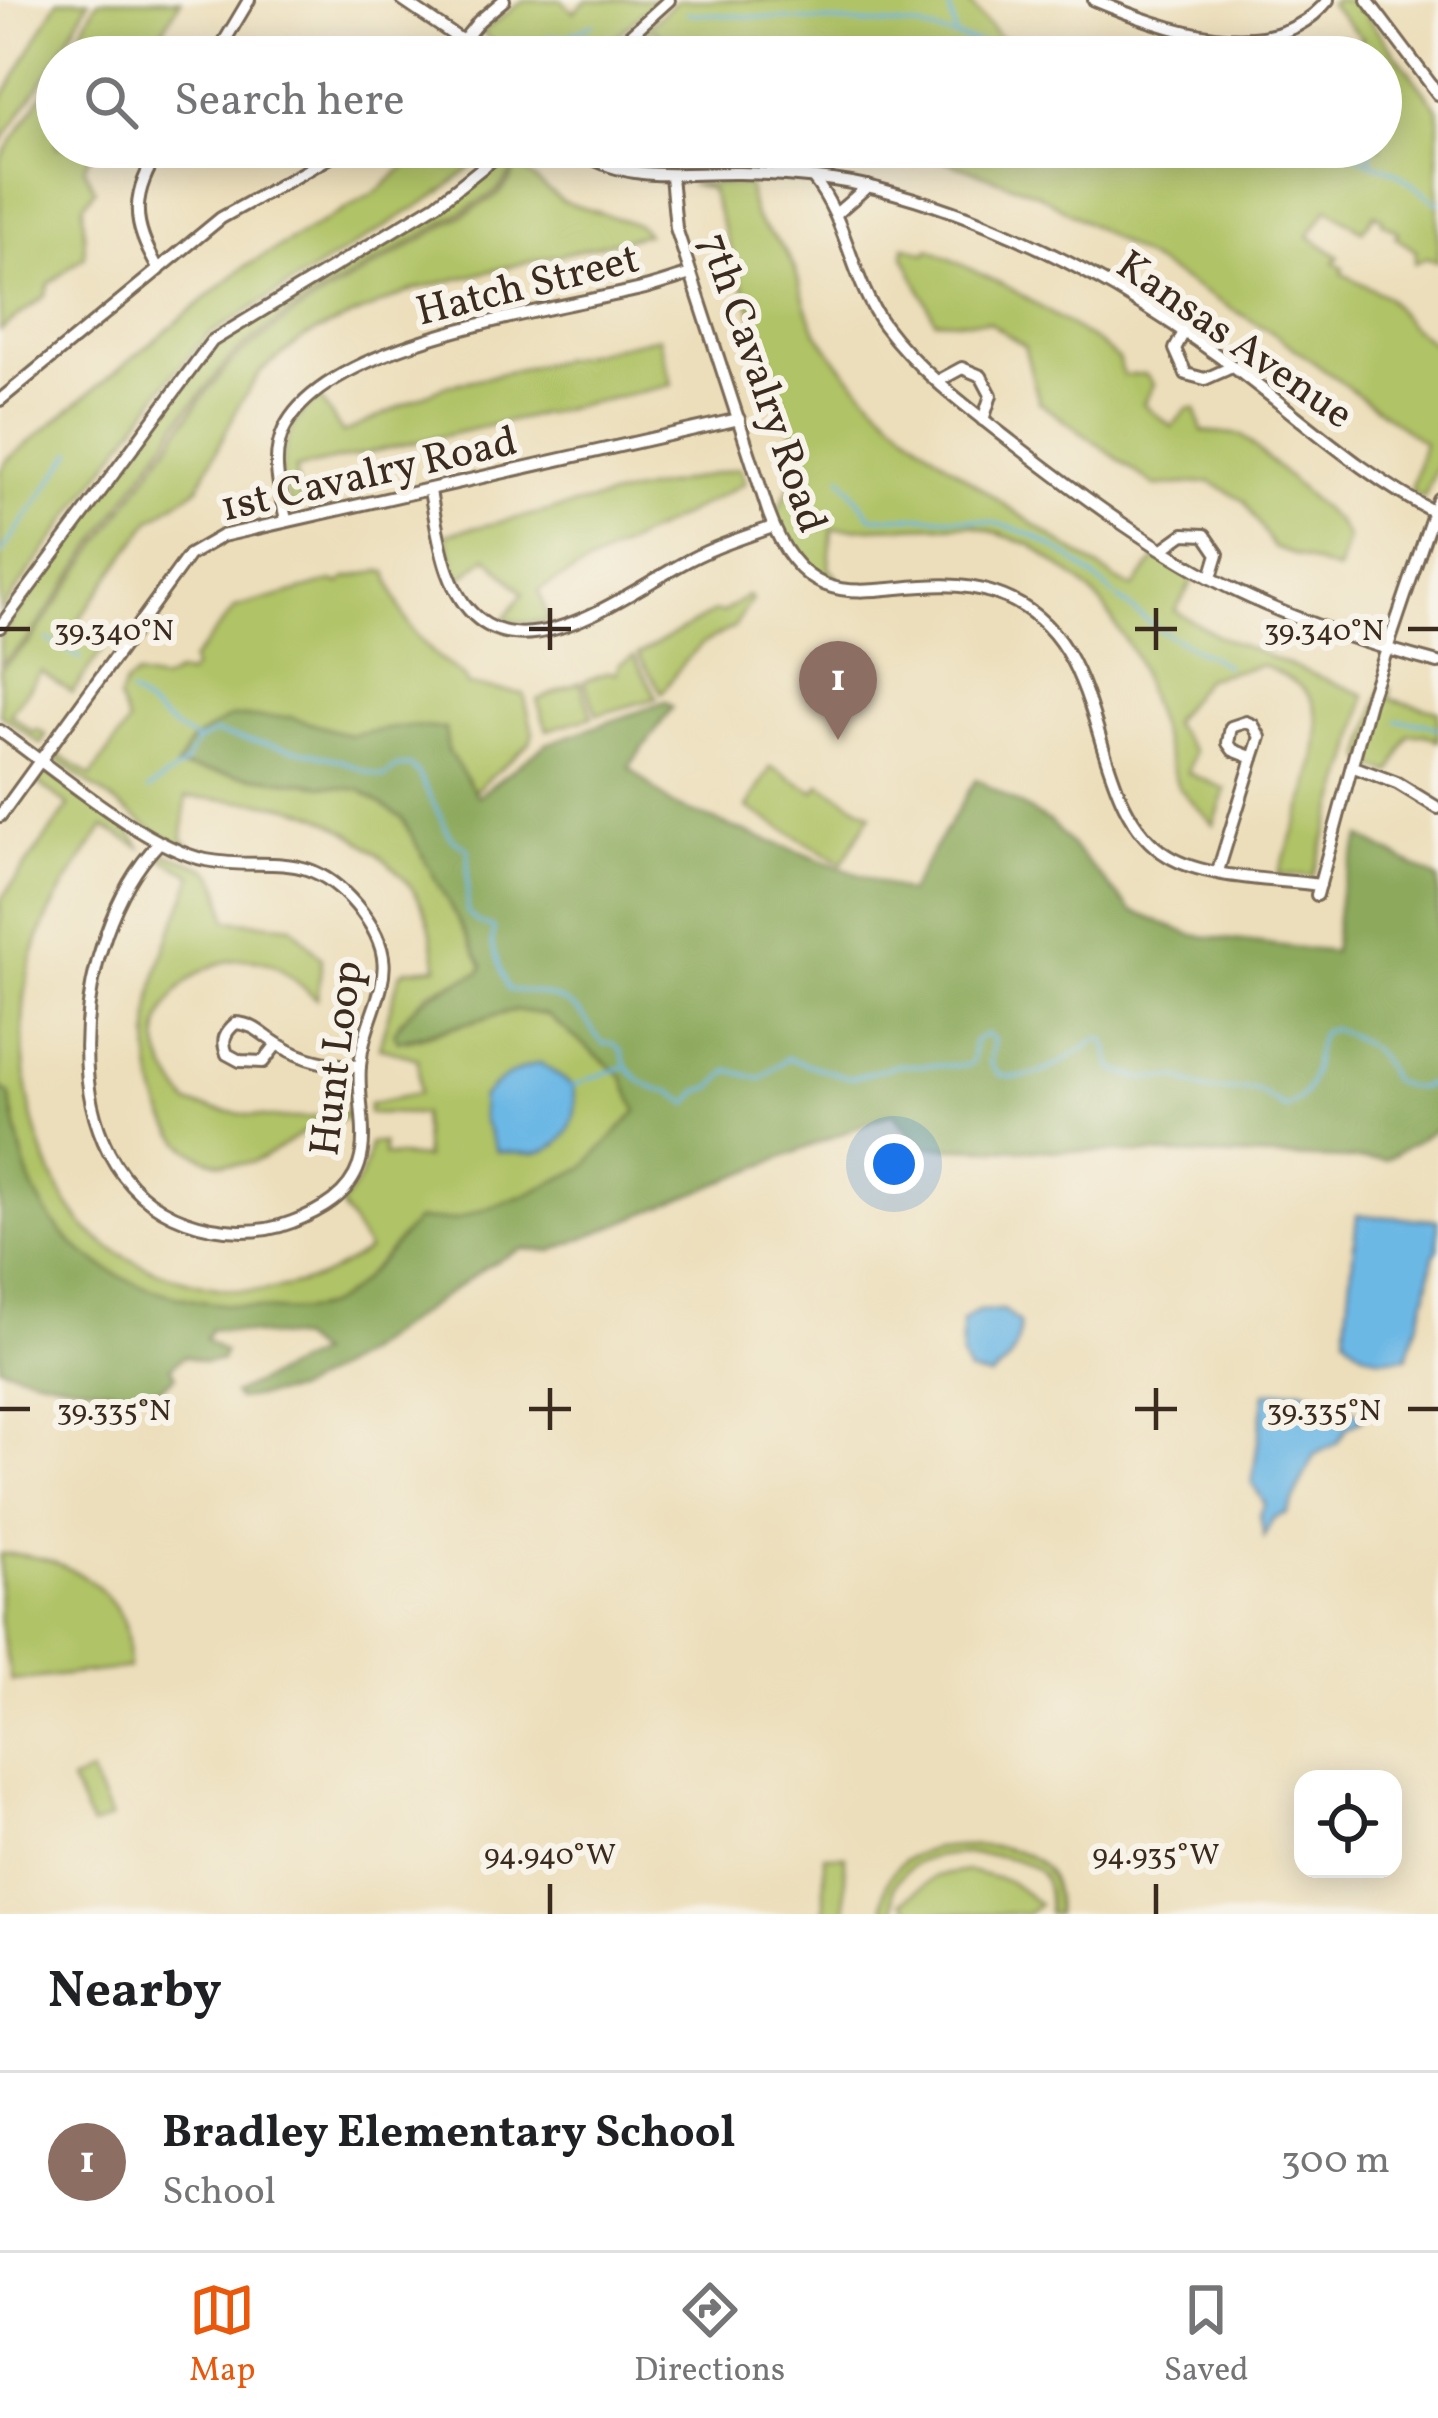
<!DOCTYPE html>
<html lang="en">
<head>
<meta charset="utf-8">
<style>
  :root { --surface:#fff; --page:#f6f6f6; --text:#202124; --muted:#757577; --line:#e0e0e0; --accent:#ea580c }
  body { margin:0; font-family:Vollkorn,serif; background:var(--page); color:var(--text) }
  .controls { position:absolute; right:36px; bottom:36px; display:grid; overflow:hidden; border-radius:24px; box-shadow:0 6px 30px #0003 }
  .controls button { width:108px; height:108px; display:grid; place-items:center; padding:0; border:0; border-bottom:3px solid var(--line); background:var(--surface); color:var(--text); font:60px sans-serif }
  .you { position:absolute; left:894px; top:1164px; width:42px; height:42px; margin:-30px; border:9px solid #fff; border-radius:50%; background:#1a73e8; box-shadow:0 0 0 18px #1a73e833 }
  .badge { display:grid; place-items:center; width:78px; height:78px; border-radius:50%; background:var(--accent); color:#fff; font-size:39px; font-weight:700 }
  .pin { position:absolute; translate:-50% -99px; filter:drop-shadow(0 3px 6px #0008) }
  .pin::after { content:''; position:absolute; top:63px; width:42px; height:36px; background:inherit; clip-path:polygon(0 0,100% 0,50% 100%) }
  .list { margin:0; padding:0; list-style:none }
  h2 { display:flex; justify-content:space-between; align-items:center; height:156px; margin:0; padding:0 48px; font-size:51px }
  h2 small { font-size:39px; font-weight:400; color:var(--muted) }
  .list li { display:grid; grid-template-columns:78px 1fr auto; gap:36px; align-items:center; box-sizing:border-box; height:180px; padding:0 48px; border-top:3px solid var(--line) }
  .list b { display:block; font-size:45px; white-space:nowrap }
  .list p { margin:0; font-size:39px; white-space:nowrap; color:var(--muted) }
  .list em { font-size:39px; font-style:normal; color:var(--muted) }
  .icon { flex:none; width:66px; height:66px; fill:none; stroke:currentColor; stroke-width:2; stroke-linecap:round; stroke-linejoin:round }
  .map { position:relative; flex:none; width:1438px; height:1914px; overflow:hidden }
  .search { position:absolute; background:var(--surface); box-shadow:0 6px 30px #0003; left:36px; right:36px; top:36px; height:132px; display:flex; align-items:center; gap:30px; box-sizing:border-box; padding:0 42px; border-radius:66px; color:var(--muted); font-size:45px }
  .sheet { height:336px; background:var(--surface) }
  nav { display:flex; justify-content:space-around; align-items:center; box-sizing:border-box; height:168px; border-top:3px solid var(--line); background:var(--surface); font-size:33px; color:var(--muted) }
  nav a { display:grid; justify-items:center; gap:6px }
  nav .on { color:var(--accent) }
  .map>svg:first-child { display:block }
  .green { fill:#b0c366; stroke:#767642; stroke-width:3; fill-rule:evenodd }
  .forest { fill:#8ca95b; stroke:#646a3c; stroke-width:3 }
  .water { fill:#6cb8e5; stroke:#547182; stroke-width:3 }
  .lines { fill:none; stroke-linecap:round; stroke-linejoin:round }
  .stream { stroke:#6cb8e5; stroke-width:3 }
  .minor-casing { stroke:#796955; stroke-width:16 }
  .minor { stroke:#fff; stroke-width:10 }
  .ticks { fill:none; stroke:#3b2a1e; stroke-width:4.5 }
  .labels { text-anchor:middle; stroke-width:12; stroke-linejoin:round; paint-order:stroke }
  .street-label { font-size:42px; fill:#3b2a1e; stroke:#f7f3e8 }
  .ticks-label { font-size:30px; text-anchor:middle; fill:#3b2a1e; stroke:#f7f3e8; stroke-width:12; stroke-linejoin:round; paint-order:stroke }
</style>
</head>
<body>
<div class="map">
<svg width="1438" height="1914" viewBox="0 0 1438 1914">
  <rect width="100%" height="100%" fill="#f7f3e8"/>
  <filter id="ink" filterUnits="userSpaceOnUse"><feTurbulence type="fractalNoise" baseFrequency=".00833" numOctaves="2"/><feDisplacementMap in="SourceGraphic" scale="24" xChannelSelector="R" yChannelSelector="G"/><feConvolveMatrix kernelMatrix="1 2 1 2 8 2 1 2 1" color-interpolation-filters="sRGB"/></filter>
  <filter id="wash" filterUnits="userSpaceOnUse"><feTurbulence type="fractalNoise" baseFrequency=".004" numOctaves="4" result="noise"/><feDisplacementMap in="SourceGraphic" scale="48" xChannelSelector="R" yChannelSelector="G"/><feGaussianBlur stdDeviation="2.7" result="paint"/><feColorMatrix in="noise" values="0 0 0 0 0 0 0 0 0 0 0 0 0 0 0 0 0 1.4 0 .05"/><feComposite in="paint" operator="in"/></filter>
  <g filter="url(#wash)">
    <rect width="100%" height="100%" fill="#ecdeba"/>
    <!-- green -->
    <g class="green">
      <path d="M58 0H89L57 59 0 144V103Z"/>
      <path d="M98 0H181L147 57H67Z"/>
      <path d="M524 0H562L573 12 587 0H656L594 57H507L482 32Z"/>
      <path d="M678 0H966L1000 37 1078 57H671L677 51 655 29 624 57H615Z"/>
      <path d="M1334 0H1354L1438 109V262L1426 258 1415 263 1416 251 1395 237 1398 232 1382 223 1383 219 1375 214 1362 231 1328 208 1309 236 1339 257 1334 262 1344 269 1342 273 1387 297 1408 324 1438 347V463L1424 498 1411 491 1424 443 1276 335 1038 194 907 147H1381V57H1346L1363 39 1330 5Z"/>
      <path d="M57 73V147H95L84 168 95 190 83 205 85 256 49 284 45 296 0 330V159Z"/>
      <path d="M426 147H496L441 192 209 335 171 377 0 613V472L6 461 243 268 379 190Z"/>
      <path d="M516 147H520L510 175 497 191 288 313 232 356 185 413 27 641 0 664V637L206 356 254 319 453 201Z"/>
      <path d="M524 147H539L523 170 562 201 639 225 647 234 415 289 306 336 261 371 239 405 198 488 151 520 77 622 106 645 72 693 41 671 10 714 33 732 37 729 46 735 41 744 0 714V669L29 643 200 400 234 359 295 313 499 194 511 179Z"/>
      <path d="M649 147H754L751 166 658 169 652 164Z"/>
      <path d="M690 184 749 185C753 235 765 219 787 254 802 277 802 308 817 332 877 430 1020 513 1115 579L1133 588 1158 555 1194 578 1175 611 1220 637 1365 695 1353 752 1313 876 1278 874C1293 833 1336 736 1310 697 1299 681 1278 673 1262 665L1206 678 1171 723 1194 751 1188 773 1226 789 1214 825 1178 787 1136 658 1103 605 1078 580 1031 545 973 525 832 529 829 568 841 582C806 577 786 546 776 514L803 461 710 189Z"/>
      <path d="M904 246 926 254 929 249 1010 288 1100 344 1118 359 1124 375 1145 374 1154 385 1143 404 1172 427 1187 409 1195 408 1202 431 1242 435 1338 523 1348 538 1338 571 1274 548 1244 501 1211 482 1155 486 1039 402 1024 346 989 322 935 320 904 256Z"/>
      <path d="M659 337 672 385 295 469 301 507 294 509C270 472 285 422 319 397L343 433 443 387Z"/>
      <path d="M740 468 745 483 539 590 549 621 522 623 504 619 523 593 487 557 458 581 446 534Z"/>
      <path d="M380 571 387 572C401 624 422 648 465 678L467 685 524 694 533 733 530 743 474 791 448 751 444 729 409 726 349 735 290 717 178 768 360 790 402 818 483 966 480 972 429 992 399 1023 407 1041 516 1010 547 1015 622 1076 638 1111 583 1168 528 1194 454 1220H417C394 1244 354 1298 323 1307 297 1315 258 1308 231 1305 148 1298 66 1266 31 1183 20 1156 16 1123 9 1094L0 1087V901L69 806 33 779 39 773 50 774 132 834 140 847 104 827C72 873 36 923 27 981 15 1059 30 1153 77 1217 109 1262 195 1290 249 1291 268 1292 293 1285 312 1280 331 1274 351 1260 368 1250L341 1205C357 1185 366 1174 370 1143H383L384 1155 425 1158 422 1114 369 1113V1104L419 1093 418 1059 379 1047 400 974 405 970 437 967C433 945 431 923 421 903 402 866 338 819 297 809 262 800 223 800 186 797L183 839 191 848 160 835 54 758 58 754 91 776 128 724 119 700 125 684 137 676 161 681 177 673 188 675 193 669 191 661 235 608 333 581 339 584 346 578ZM539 1063 573 1086 557 1145 536 1153 497 1151Z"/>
      <path d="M748 596 752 600 734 627 702 644 683 663 662 693 638 654 714 612 722 613Z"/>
      <path d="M634 656 657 698 597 715 584 681 608 672 616 673 619 664Z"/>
      <path d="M580 682 592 717 547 730 537 700Z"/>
      <path d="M1383 683 1390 688V699L1438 711V741L1426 735H1409L1391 773 1366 764 1363 757Z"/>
      <path d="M771 767 815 792 820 784 871 814 842 863 747 808Z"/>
      <path d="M166 854C218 872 215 864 227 920L292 926 322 959 317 999C304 989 288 972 273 965 226 945 169 980 159 1028 154 1056 174 1083 189 1104 244 1116 296 1126 350 1110V1117C336 1121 320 1124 307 1131 281 1144 264 1165 233 1164 147 1162 140 1041 156 978 164 944 182 909 193 875L155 855Z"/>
      <path d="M0 1554C48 1553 100 1574 123 1620 129 1633 128 1653 129 1668L11 1681 0 1622Z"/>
      <path d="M90 1773 111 1818 92 1827 71 1782Z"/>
      <path d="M937 1848C991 1842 1062 1842 1056 1914H1048C1049 1901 1049 1887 1042 1876 1024 1850 947 1850 921 1861 908 1867 899 1876 893 1888L895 1914H885C877 1876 902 1855 937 1848Z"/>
      <rect x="824" y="1856" width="21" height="58"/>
      <path d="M968 1871 1008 1881 1039 1904 1028 1914H914L902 1902 936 1876Z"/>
    </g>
    <!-- forest -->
    <path class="forest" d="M666 702 673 707 629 767 671 804 908 893 976 779 1051 823 1132 911 1192 935 1333 952 1340 892 1361 837 1438 879V1128L1386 1160 921 1147 892 1113 552 1251 522 1249 487 1266 356 1358 296 1391 238 1399 233 1394 317 1354 299 1339 211 1329 205 1339 224 1352 221 1361 204 1362 184 1356 171 1367 176 1376C173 1378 164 1386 161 1388 135 1397 25 1378 0 1366V1087L9 1094C16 1123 20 1155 31 1183 65 1266 148 1298 231 1305 258 1308 297 1315 323 1307 354 1298 394 1244 417 1220H454L528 1194 583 1168 637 1111 622 1076 547 1015 515 1010 398 1041 394 1033C415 995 444 990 480 972L483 966 402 818 360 790 177 767 191 741 230 717H290L349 735 409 726 445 729 448 751 478 796 546 744Z"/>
    <!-- water -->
    <g class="water">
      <path d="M540 1063 573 1086C581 1114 568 1148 536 1153 524 1155 509 1152 497 1151L483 1119 481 1098C499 1080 515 1069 540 1063Z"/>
      <path d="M1357 1215 1438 1220V1249L1433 1256 1426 1297 1407 1357C1379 1360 1363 1358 1345 1336Z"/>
      <path d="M1004 1310 1019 1323C1021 1348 1010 1363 990 1377L969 1373 962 1358V1321L978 1311Z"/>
      <path d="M1299 1389 1341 1399 1363 1419 1347 1428 1337 1443 1314 1455 1287 1513 1273 1518 1264 1537 1260 1515 1265 1504 1252 1483 1265 1393Z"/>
    </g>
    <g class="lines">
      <!-- stream -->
      <g class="stream">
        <path d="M947 0 956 33"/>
        <path d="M687 13 913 26 1035 57"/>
        <path d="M548 37 567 36 593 24"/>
        <path d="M1335 147 1397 173 1438 203"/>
        <path d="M1371 162 1372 147"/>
        <path d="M841 476 871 517C986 517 1025 512 1114 595"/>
        <path d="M0 555 73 451"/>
        <path d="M1118 598 1159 630 1227 666"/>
        <path d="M48 640 81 658"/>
        <path d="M130 693 176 729 198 741 215 733C256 743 297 748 339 760 354 765 369 775 384 777L397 767 410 766 418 773 451 838 468 849 467 912 477 922 494 928 492 944 508 990C531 991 561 996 578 1011 589 1021 593 1035 604 1044L613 1043 622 1051C625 1073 647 1091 670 1091L689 1104 699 1091 713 1087 729 1070 761 1079 787 1058 851 1078 899 1065 966 1066 973 1062 974 1041 986 1034 994 1040 990 1064 1000 1075C1039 1085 1069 1057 1100 1038L1106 1042 1113 1069 1138 1078H1177L1207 1090H1256L1285 1108C1320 1095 1310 1060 1322 1032L1332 1028C1362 1040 1381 1050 1392 1081 1410 1089 1421 1092 1437 1079L1438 1055"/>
        <path d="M1397 721 1425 723 1438 729"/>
        <path d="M148 790 184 765 197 742"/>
        <path d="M588 1079 624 1067"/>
        <path d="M573 1086 584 1081"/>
      </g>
    </g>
  </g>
  <g filter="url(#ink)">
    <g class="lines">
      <defs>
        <g id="minor">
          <path d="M402 0 486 57"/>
          <path d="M1094 0C1164 29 1272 70 1328 0"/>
          <path d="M1367 0 1438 94"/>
          <path d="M221 47 237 57"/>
          <path d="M215 57 249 0"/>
          <path d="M450 57 479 21 504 0"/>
          <path d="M606 57 669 0"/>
          <path d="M572 147C628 185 676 172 739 173 784 174 830 177 875 188 1002 220 1119 283 1224 360 1295 412 1359 474 1438 514"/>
          <path d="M671 176 676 228 769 514C816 644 898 562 994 593 1120 634 1078 801 1168 856 1205 879 1276 879 1320 885"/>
          <path d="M813 178C848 221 851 280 884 325 918 371 967 407 1012 442 1083 497 1159 554 1240 593 1304 624 1370 645 1438 663"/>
          <path d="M837 213 868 186"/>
          <path d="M159 270C130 220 131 196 161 147"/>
          <path d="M1184 332 1175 349 1186 374 1205 379 1232 367"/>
          <path d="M938 381 962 368 981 376 991 395 983 420"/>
          <path d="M0 400 221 218 349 147"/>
          <path d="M430 491C435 517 439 547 448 572 492 694 610 604 680 565 709 548 742 538 773 527"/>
          <path d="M286 520C280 490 270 459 284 429 325 342 550 310 637 290 655 286 673 279 691 274"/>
          <path d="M1163 549 1184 534 1205 535 1218 554 1211 577"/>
          <path d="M0 627 212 341 437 204 508 147"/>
          <path d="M1246 722 1253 725 1260 737 1253 758 1233 750 1228 743 1231 727Z"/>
          <path d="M0 731C54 769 144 847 206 860 268 872 306 846 356 905 413 972 365 1000 360 1066 357 1099 369 1134 359 1165 349 1195 321 1211 292 1222 259 1235 219 1233 186 1221 42 1169 73 933 158 844"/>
          <path d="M1354 767 1397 783 1438 808"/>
          <path d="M0 816 189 555 222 536 739 419"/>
          <path d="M1218 871 1253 758"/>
          <path d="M1317 895 1369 702 1438 499"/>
          <path d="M277 1044 263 1062 240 1061 227 1054C221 1040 225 1032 236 1023 256 1024 264 1037 281 1046 305 1061 332 1066 360 1066"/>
        </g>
      </defs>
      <!-- minor casing -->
      <use href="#minor" class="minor-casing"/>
      <!-- minor -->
      <use href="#minor" class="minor"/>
    </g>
  </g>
  <!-- ticks -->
  <path class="ticks" d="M550 608V650M1156 608V650M0 629H30M529 629H571M1135 629H1177M1408 629H1438M550 1388V1430M1156 1388V1430M0 1409H30M529 1409H571M1135 1409H1177M1408 1409H1438M550 1884V1914M1156 1884V1914"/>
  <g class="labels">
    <!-- street labels -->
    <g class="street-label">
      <text transform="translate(527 283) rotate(-14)" y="15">Hatch Street</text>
      <text transform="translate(1236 338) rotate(35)" y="15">Kansas Avenue</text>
      <text transform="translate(765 382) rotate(71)" y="15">7th Cavalry Road</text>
      <text transform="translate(368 472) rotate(-13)" y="15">1st Cavalry Road</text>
      <text transform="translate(334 1058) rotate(-83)" y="15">Hunt Loop</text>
    </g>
  </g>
  <g class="ticks-label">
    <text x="114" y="640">39.340°N</text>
    <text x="1324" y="640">39.340°N</text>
    <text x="114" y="1420">39.335°N</text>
    <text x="1324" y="1420">39.335°N</text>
    <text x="550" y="1864">94.940°W</text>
    <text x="1156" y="1864">94.935°W</text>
  </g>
</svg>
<div class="controls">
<button><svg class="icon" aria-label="locate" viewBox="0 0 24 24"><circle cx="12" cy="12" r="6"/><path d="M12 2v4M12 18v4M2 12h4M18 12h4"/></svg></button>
</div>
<div class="you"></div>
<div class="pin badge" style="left:838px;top:740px;background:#8d6e63">1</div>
<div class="search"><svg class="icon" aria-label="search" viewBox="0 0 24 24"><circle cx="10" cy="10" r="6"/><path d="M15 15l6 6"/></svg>Search here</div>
</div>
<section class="sheet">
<h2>Nearby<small></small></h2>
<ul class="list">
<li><span class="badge" style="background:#8d6e63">1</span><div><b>Bradley Elementary School</b><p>School</p></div><em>300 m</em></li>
</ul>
</section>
<nav>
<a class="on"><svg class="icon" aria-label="map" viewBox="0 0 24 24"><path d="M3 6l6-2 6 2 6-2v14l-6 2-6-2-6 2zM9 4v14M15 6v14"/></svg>Map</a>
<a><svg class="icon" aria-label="directions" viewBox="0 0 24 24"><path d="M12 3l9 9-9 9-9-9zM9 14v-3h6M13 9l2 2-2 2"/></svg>Directions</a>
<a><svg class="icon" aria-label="saved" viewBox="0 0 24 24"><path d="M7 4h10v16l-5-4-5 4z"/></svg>Saved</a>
</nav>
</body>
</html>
